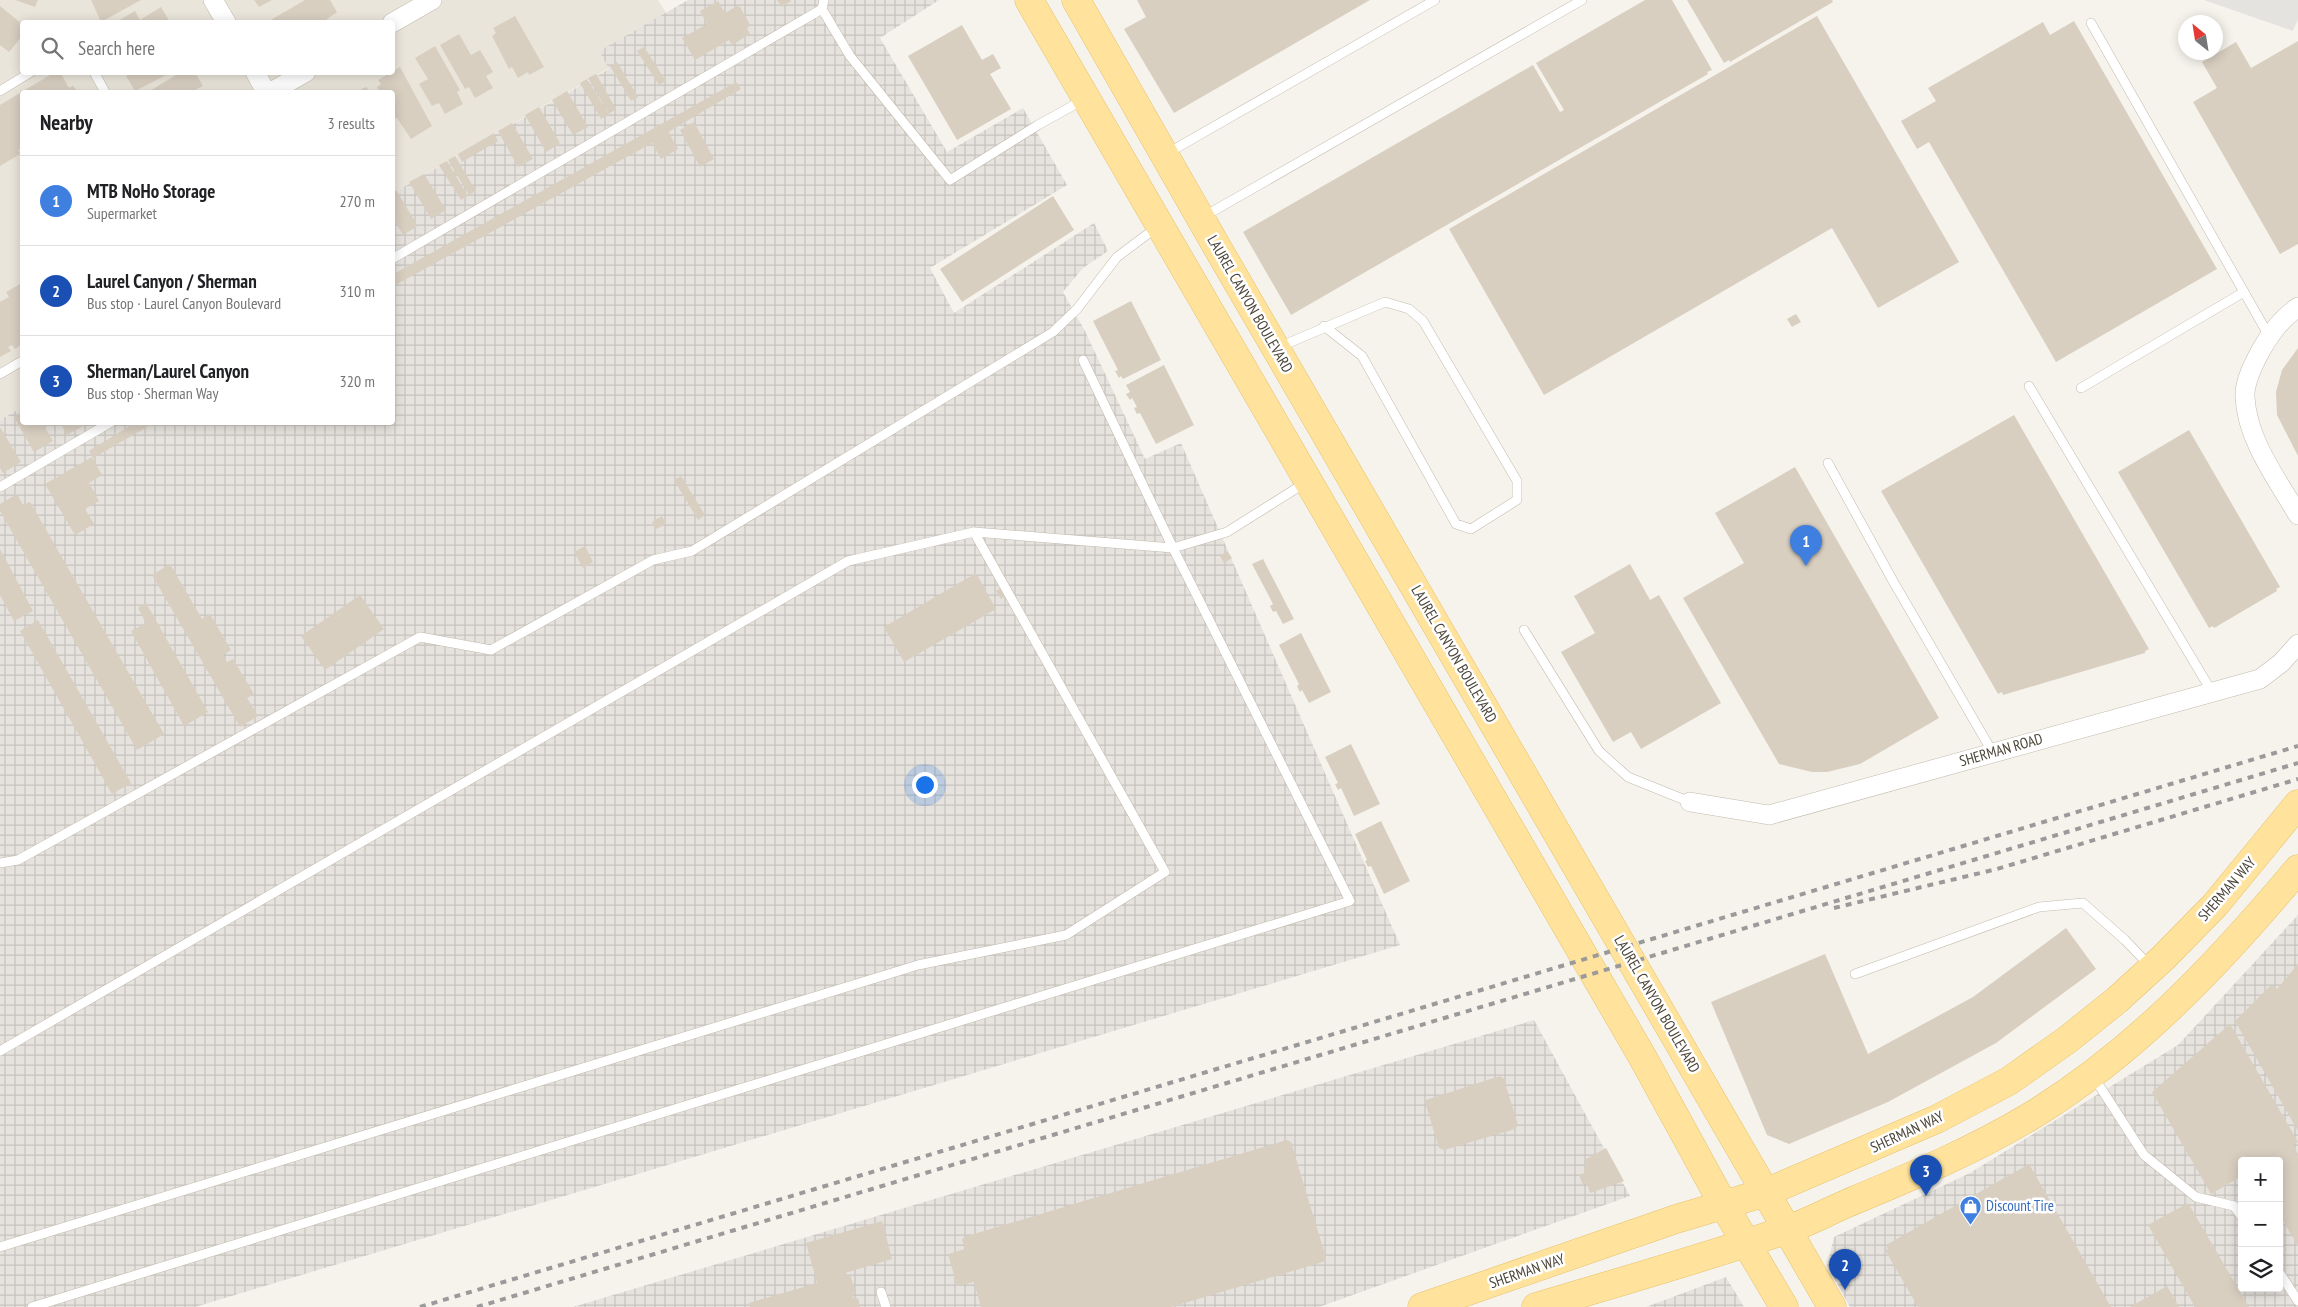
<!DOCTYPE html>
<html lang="en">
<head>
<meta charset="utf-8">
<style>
  :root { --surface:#fff; --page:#f6f6f6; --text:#202124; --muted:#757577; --line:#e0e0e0; --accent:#0b8043 }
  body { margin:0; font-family:"PT Sans Narrow",sans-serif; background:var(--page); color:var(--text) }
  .controls { position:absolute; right:15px; bottom:15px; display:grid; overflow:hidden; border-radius:5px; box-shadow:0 2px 12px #0003 }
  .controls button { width:45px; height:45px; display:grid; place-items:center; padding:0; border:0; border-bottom:1px solid var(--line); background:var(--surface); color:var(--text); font:25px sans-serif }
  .compass { position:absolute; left:2178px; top:15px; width:45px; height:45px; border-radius:50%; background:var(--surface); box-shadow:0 2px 12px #0003; rotate:330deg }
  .you { position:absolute; left:924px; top:784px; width:18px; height:18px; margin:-12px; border:4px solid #fff; border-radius:50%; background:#1a73e8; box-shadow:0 0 0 8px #1a73e833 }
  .badge { display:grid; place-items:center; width:32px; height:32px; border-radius:50%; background:var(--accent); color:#fff; font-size:16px; font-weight:700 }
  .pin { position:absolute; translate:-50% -41px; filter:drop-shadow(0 1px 2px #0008) }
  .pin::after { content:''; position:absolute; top:26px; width:18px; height:15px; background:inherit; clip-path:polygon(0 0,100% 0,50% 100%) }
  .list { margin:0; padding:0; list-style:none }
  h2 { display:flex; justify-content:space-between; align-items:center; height:65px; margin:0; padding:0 20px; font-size:21px }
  h2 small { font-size:16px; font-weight:400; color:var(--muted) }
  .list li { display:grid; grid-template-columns:32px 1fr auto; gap:15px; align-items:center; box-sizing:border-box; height:90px; padding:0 20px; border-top:1px solid var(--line) }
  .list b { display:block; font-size:19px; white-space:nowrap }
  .list p { margin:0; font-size:16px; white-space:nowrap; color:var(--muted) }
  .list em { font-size:16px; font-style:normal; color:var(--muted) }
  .icon { flex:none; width:28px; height:28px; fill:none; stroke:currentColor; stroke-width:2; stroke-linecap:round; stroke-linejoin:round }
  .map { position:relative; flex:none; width:2298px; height:1307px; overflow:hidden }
  .search { position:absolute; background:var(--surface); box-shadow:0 2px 12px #0003; left:20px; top:20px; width:375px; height:55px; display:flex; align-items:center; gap:12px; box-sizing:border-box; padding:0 18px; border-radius:5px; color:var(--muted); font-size:19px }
  .panel { position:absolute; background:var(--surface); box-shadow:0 2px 12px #0003; left:20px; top:90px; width:375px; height:335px; border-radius:5px }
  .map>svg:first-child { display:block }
  .residential { fill:#eae5da; fill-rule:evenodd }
  .industrial { fill:url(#industrial-grid); fill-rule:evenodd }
  .parking { fill:#e5e3e0 }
  .building { fill:#d8cfc1 }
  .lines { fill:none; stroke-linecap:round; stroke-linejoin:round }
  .service-casing { stroke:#c2bbae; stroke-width:10 }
  .minor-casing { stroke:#c2bbae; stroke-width:20 }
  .primary-casing { stroke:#e6c16a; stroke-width:29 }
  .service { stroke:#fff; stroke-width:9 }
  .minor { stroke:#fff; stroke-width:19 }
  .primary { stroke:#ffe39c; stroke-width:28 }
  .rail { stroke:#9a9a9a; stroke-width:4; stroke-dasharray:6 6; stroke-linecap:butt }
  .labels { text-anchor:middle; stroke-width:5; stroke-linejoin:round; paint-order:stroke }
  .street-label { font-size:15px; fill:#4b4439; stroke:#fff }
  .shop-label { font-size:15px; fill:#366cbe; stroke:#fff; text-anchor:start }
</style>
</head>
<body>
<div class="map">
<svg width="2298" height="1307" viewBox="0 0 2298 1307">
  <defs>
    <pattern id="industrial-grid" width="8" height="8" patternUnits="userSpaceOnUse" patternTransform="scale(1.25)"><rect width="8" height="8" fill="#e6e2dd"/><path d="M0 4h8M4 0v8" fill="none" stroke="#c7c3be"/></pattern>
  </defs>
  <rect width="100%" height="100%" fill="#f6f3ec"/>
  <!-- residential -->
  <path class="residential" d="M0 0H658L666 13 599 51 609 68 393 193 392 92H22V407L0 420ZM22 22H392V72H22Z"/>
  <!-- industrial -->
  <g class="industrial">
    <path d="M688 0H939L880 38 947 152 1023 108 1067 185 930 268 954 313 1094 223 1108 251 1083 268 1063 292 1085 331 1145 459 1181 443 1400 945 195 1307H0V420L22 407V422H392L393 193 609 69 599 51Z"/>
    <path d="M2298 915V1307H1850L1827 1266 1834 1237 1970 1173 2178 1045ZM2242 1161H2279V1288H2242Z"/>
    <path d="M1534 1020 1630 1196 1319 1307H573Z"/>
    <path d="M1726 1277 1744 1307H1646Z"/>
  </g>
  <!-- parking -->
  <path class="parking" d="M2204 0H2298V19L2293 31Z"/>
  <!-- building -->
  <g class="building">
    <path d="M15 0H38L35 7Z"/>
    <path d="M91 0H141L101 22Z"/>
    <path d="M254 0H272L259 7Z"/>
    <path d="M305 0H330L337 12 323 22H270L269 21Z"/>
    <path d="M777 0H790L791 1 782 7Z"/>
    <path d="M1137 0H1370L1174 113 1124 29 1146 17Z"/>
    <path d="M1645 0H1672L1712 70 1707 72 1708 74 1291 315 1243 232 1533 65 1560 112 1564 110 1536 63Z"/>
    <path d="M1687 0H1832L1833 2 1730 62 1729 60 1724 63Z"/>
    <path d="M718 1 725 13 737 6 740 7 750 25 747 29 750 34 732 45 729 40 695 60 682 38 707 24 700 11Z"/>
    <path d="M0 6 22 24V36L9 52 0 45Z"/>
    <path d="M161 7 170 22H116L135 11 140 20Z"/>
    <path d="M515 16 544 67 529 75 528 72 518 78 512 67 509 69 492 36 496 33 493 28Z"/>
    <path d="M1817 16 1959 262 1878 308 1832 228 1544 395 1449 229Z"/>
    <path d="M2074 21 2217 269 2056 362 1929 142 1917 149 1901 121 1936 101 1928 88 2043 22 2050 35Z"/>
    <path d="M962 25 982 60 993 54 1001 68 990 74 1011 109 957 140 908 56Z"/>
    <path d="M459 34 471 55 480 50 493 72 486 76 493 88 475 98 469 87 465 89 440 45Z"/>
    <path d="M2298 41V244L2280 254 2193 102 2217 88 2202 62 2236 42 2251 68Z"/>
    <path d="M435 46 460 90 457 92 463 104 445 114 439 103 432 106 419 84 428 79 415 58Z"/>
    <path d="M644 47 666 81 659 85 637 51Z"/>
    <path d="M617 62 638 97 631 101 610 66Z"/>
    <path d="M400 67 432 126 411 139 397 118 394 119 392 117V92H380L377 87 381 84 378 80Z"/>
    <path d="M55 72H60L69 88 73 86 78 92H22V147L18 150 20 154 0 166V105Z"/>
    <path d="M133 72H172L135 91 126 76Z"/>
    <path d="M181 72H195L203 86 191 92H148Z"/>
    <path d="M596 74 616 109 609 114 588 78Z"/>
    <path d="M587 79 609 114 601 119 580 83Z"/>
    <path d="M736 82 741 89 670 131 669 133 678 149 661 159 652 143 392 287V275Z"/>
    <path d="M366 87 370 92H356Z"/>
    <path d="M567 91 588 127 573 135 552 100Z"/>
    <path d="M539 107 560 143 546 152 525 115Z"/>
    <path d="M694 122 714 159 700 167 680 130Z"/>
    <path d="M512 123 533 159 518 167 498 131Z"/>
    <path d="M494 133 498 141 462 162 458 154Z"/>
    <path d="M455 156 476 191 469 195 448 160Z"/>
    <path d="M447 161 468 196 461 200 439 165Z"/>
    <path d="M424 174 446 210 431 219 409 182Z"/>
    <path d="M396 190 418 226 403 235 392 216V193Z"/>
    <path d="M1053 196 1074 230 962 302 940 269Z"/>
    <path d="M22 283V344L15 349 12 345 8 347 11 351 0 357V302L9 297 6 292Z"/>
    <path d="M1131 301 1161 360 1123 379 1121 376 1119 378 1115 371 1118 370 1093 321Z"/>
    <path d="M1796 314 1801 322 1792 327 1787 319Z"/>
    <path d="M2298 348V456L2277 415 2276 392 2282 370Z"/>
    <path d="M1164 365 1194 425 1156 444 1140 413 1137 414 1134 408 1137 407 1132 398 1130 400 1126 394 1130 392 1126 385Z"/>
    <path d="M22 412V422H42L53 441 34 452 14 417Z"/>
    <path d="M2014 415 2149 649 2145 651V653L2003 695 2002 692 1998 694 1881 491Z"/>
    <path d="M60 422H84L85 425 67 435Z"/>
    <path d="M136 422H156L93 458 89 451Z"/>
    <path d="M0 427 21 462 3 473 0 468Z"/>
    <path d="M2189 430 2280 587 2276 589 2277 591 2214 628 2213 626 2209 628 2118 472Z"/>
    <path d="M92 457 102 475 89 483 99 501 85 509 94 524 75 535 45 484Z"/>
    <path d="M1795 467 1939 718 1860 764 1827 772H1812L1779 764 1683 598 1744 563 1715 513Z"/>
    <path d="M681 476 705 515 698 520 674 480Z"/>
    <path d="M17 494 23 505 30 502 164 734 137 750 0 511V504Z"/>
    <path d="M662 516 666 524 656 529 652 522Z"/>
    <path d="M585 546 593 562 583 568 574 552Z"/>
    <path d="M0 549 33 611 14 621 0 595Z"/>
    <path d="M1227 551 1232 558 1224 563 1220 556Z"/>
    <path d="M1263 559 1294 619 1283 624 1276 611 1273 612 1270 606 1273 604 1252 564Z"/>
    <path d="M170 564 202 619 210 614 231 650 223 655 227 662 233 659 254 694 247 698 258 716 240 727 152 575Z"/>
    <path d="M1630 564 1650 600 1659 595 1721 703 1641 749 1631 732 1613 742 1561 652 1595 633 1574 596Z"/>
    <path d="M976 573 996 609 904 662 884 627Z"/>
    <path d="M1003 586 1008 594 1001 599 996 591Z"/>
    <path d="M360 595 384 629 325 670 301 636Z"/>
    <path d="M146 603 208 712 184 726 131 631 146 623 138 608Z"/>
    <path d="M38 620 131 783 112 794 20 631Z"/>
    <path d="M1301 633 1331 692 1309 703 1302 690 1300 692 1297 686 1299 684 1279 645Z"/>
    <path d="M1351 744 1380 804 1354 816 1341 788 1338 790 1335 784 1338 783 1325 757Z"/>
    <path d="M1381 821 1410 881 1384 894 1371 866 1368 867 1365 861 1367 860 1355 834Z"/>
    <path d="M2066 928 2096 969 1996 1043 1888 1102 1789 1144 1767 1135 1711 1002 1825 954 1868 1054 1973 997Z"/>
    <path d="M2298 964V1131L2235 1021 2271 985 2277 989Z"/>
    <path d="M2230 1024 2298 1142 2293 1145 2298 1154V1246L2279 1214V1161H2242V1176L2211 1194 2152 1092Z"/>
    <path d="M1500 1076 1504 1079 1518 1125 1515 1129 1444 1150 1439 1148 1425 1102 1426 1100Z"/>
    <path d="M1287 1140 1291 1142 1326 1258 1323 1262 1171 1307H981L974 1282 957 1286 948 1254 965 1249 962 1240 964 1237Z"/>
    <path d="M1606 1148 1624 1181 1590 1193 1587 1183 1583 1185 1579 1175 1584 1173 1586 1159Z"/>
    <path d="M2029 1164 2111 1307H1918L1885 1250 1888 1249 1886 1245Z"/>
    <path d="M2188 1203 2249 1307H2195L2148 1225Z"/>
    <path d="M882 1221 892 1259 845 1273 846 1276 850 1274 856 1293 852 1294 854 1299 858 1298 860 1307H750L749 1303 817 1283 806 1243Z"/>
    <path d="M2167 1286 2179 1307H2130Z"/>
  </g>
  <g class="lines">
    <defs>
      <g id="service">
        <path d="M822 9 850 56 950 180 1038 125 1083 100"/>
        <path d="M2091 23 2269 336"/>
        <path d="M94 72 105 92"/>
        <path d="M0 91 31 72"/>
        <path d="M1166 154 1435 0"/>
        <path d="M1203 217 1582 0"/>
        <path d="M392 259 822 9 824 0"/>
        <path d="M1279 347 1385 302 1409 309 1423 321 1517 481V500L1471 529 1456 524 1362 356 1324 326"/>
        <path d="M0 374 22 361"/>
        <path d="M2029 386 2212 692"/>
        <path d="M2081 388 2244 292"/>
        <path d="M1828 463 1893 581 1993 753"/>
        <path d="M0 487 111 422"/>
        <path d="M1524 630 1599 751 1628 777 1690 802"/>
        <path d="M0 863 18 860 420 637 491 650 653 560 692 551 1053 332 1077 309 1117 257 1157 227"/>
        <path d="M1855 974 2039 907 2083 903 2125 940 2150 966"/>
        <path d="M0 1051 848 561 974 532 1173 548 1083 360"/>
        <path d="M2093 1076 2144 1155 2196 1197 2234 1206 2242 1217"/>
        <path d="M0 1247 918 965 1066 935 1165 872 974 532"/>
        <path d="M2279 1272 2298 1301"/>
        <path d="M881 1292 886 1307"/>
        <path d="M32 1307 1350 901 1173 548 1227 532 1305 483"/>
      </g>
      <g id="minor">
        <path d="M213 0 226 22"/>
        <path d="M392 23 432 0"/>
        <path d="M255 72 266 92"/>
        <path d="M271 92 306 72"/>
        <path d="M2298 307C2281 319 2271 333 2261 350 2254 363 2244 382 2245 397 2247 440 2277 479 2298 515"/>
        <path d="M1690 802 1769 815 2260 679 2281 663 2298 644"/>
      </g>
      <g id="primary">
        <path d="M1029 0 1643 1058 1723 1204 1784 1307"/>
        <path d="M1076 0 1217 247 1832 1307"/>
        <path d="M1422 1307 1676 1219 1767 1192 1937 1119 2009 1081 2067 1040 2117 1000 2163 958 2215 905 2298 804"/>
        <path d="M1536 1307C1619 1282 1704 1258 1786 1230 1807 1223 1827 1212 1848 1203 1910 1177 1973 1151 2031 1116 2136 1052 2220 962 2298 869"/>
      </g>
    </defs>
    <!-- service casing -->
    <use href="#service" class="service-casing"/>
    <!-- minor casing -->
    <use href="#minor" class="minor-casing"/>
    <!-- primary casing -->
    <use href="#primary" class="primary-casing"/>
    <!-- service -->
    <use href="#service" class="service"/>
    <!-- minor -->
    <use href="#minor" class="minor"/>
    <!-- primary -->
    <use href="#primary" class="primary"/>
    <!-- rail -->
    <g class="rail">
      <path d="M1834 908 1997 869 2298 779"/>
      <path d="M420 1307 2298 746"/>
      <path d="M477 1307 2298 763"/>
    </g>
  </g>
  <!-- icons -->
  <defs>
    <symbol id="shop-pin" viewBox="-11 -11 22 30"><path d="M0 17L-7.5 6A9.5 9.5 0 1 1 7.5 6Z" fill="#3f7fe0" stroke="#fff"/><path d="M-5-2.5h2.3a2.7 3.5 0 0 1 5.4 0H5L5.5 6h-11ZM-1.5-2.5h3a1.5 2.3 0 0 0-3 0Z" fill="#fff"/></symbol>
  </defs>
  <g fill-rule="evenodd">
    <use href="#shop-pin" x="1958" y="1194" width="25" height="34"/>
  </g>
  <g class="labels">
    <!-- street labels -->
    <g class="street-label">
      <text transform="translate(1250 304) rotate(60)" y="5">LAUREL CANYON BOULEVARD</text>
      <text transform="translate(1454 654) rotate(60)" y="5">LAUREL CANYON BOULEVARD</text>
      <text transform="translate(2001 750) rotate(-16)" y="5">SHERMAN ROAD</text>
      <text transform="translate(2227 889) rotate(-49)" y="5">SHERMAN WAY</text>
      <text transform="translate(1657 1004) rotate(60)" y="5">LAUREL CANYON BOULEVARD</text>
      <text transform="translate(1907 1132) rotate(-25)" y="5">SHERMAN WAY</text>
      <text transform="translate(1527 1271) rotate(-19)" y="5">SHERMAN WAY</text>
    </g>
    <!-- shop labels -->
    <g class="shop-label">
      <text x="1986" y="1211">Discount Tire</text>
    </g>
  </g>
</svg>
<div class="controls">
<button>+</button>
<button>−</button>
<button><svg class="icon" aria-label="layers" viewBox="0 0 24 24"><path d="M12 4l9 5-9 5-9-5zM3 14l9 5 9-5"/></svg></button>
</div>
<svg class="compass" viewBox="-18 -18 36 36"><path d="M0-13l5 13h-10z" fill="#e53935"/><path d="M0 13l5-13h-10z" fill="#757577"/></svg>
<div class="you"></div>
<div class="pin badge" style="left:1806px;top:566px;background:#3f7fe0">1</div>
<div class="pin badge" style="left:1845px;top:1290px;background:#1a4fb4">2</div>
<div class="pin badge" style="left:1926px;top:1196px;background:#1a4fb4">3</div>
<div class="search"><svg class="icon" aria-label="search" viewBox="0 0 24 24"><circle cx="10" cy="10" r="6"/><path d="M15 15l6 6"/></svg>Search here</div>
<section class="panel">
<h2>Nearby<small>3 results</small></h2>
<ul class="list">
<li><span class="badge" style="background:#3f7fe0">1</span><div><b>MTB NoHo Storage</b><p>Supermarket</p></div><em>270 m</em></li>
<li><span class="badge" style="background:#1a4fb4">2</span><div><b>Laurel Canyon / Sherman</b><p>Bus stop · Laurel Canyon Boulevard</p></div><em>310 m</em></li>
<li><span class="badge" style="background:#1a4fb4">3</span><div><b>Sherman/Laurel Canyon</b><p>Bus stop · Sherman Way</p></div><em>320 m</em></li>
</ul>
</section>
</div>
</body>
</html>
